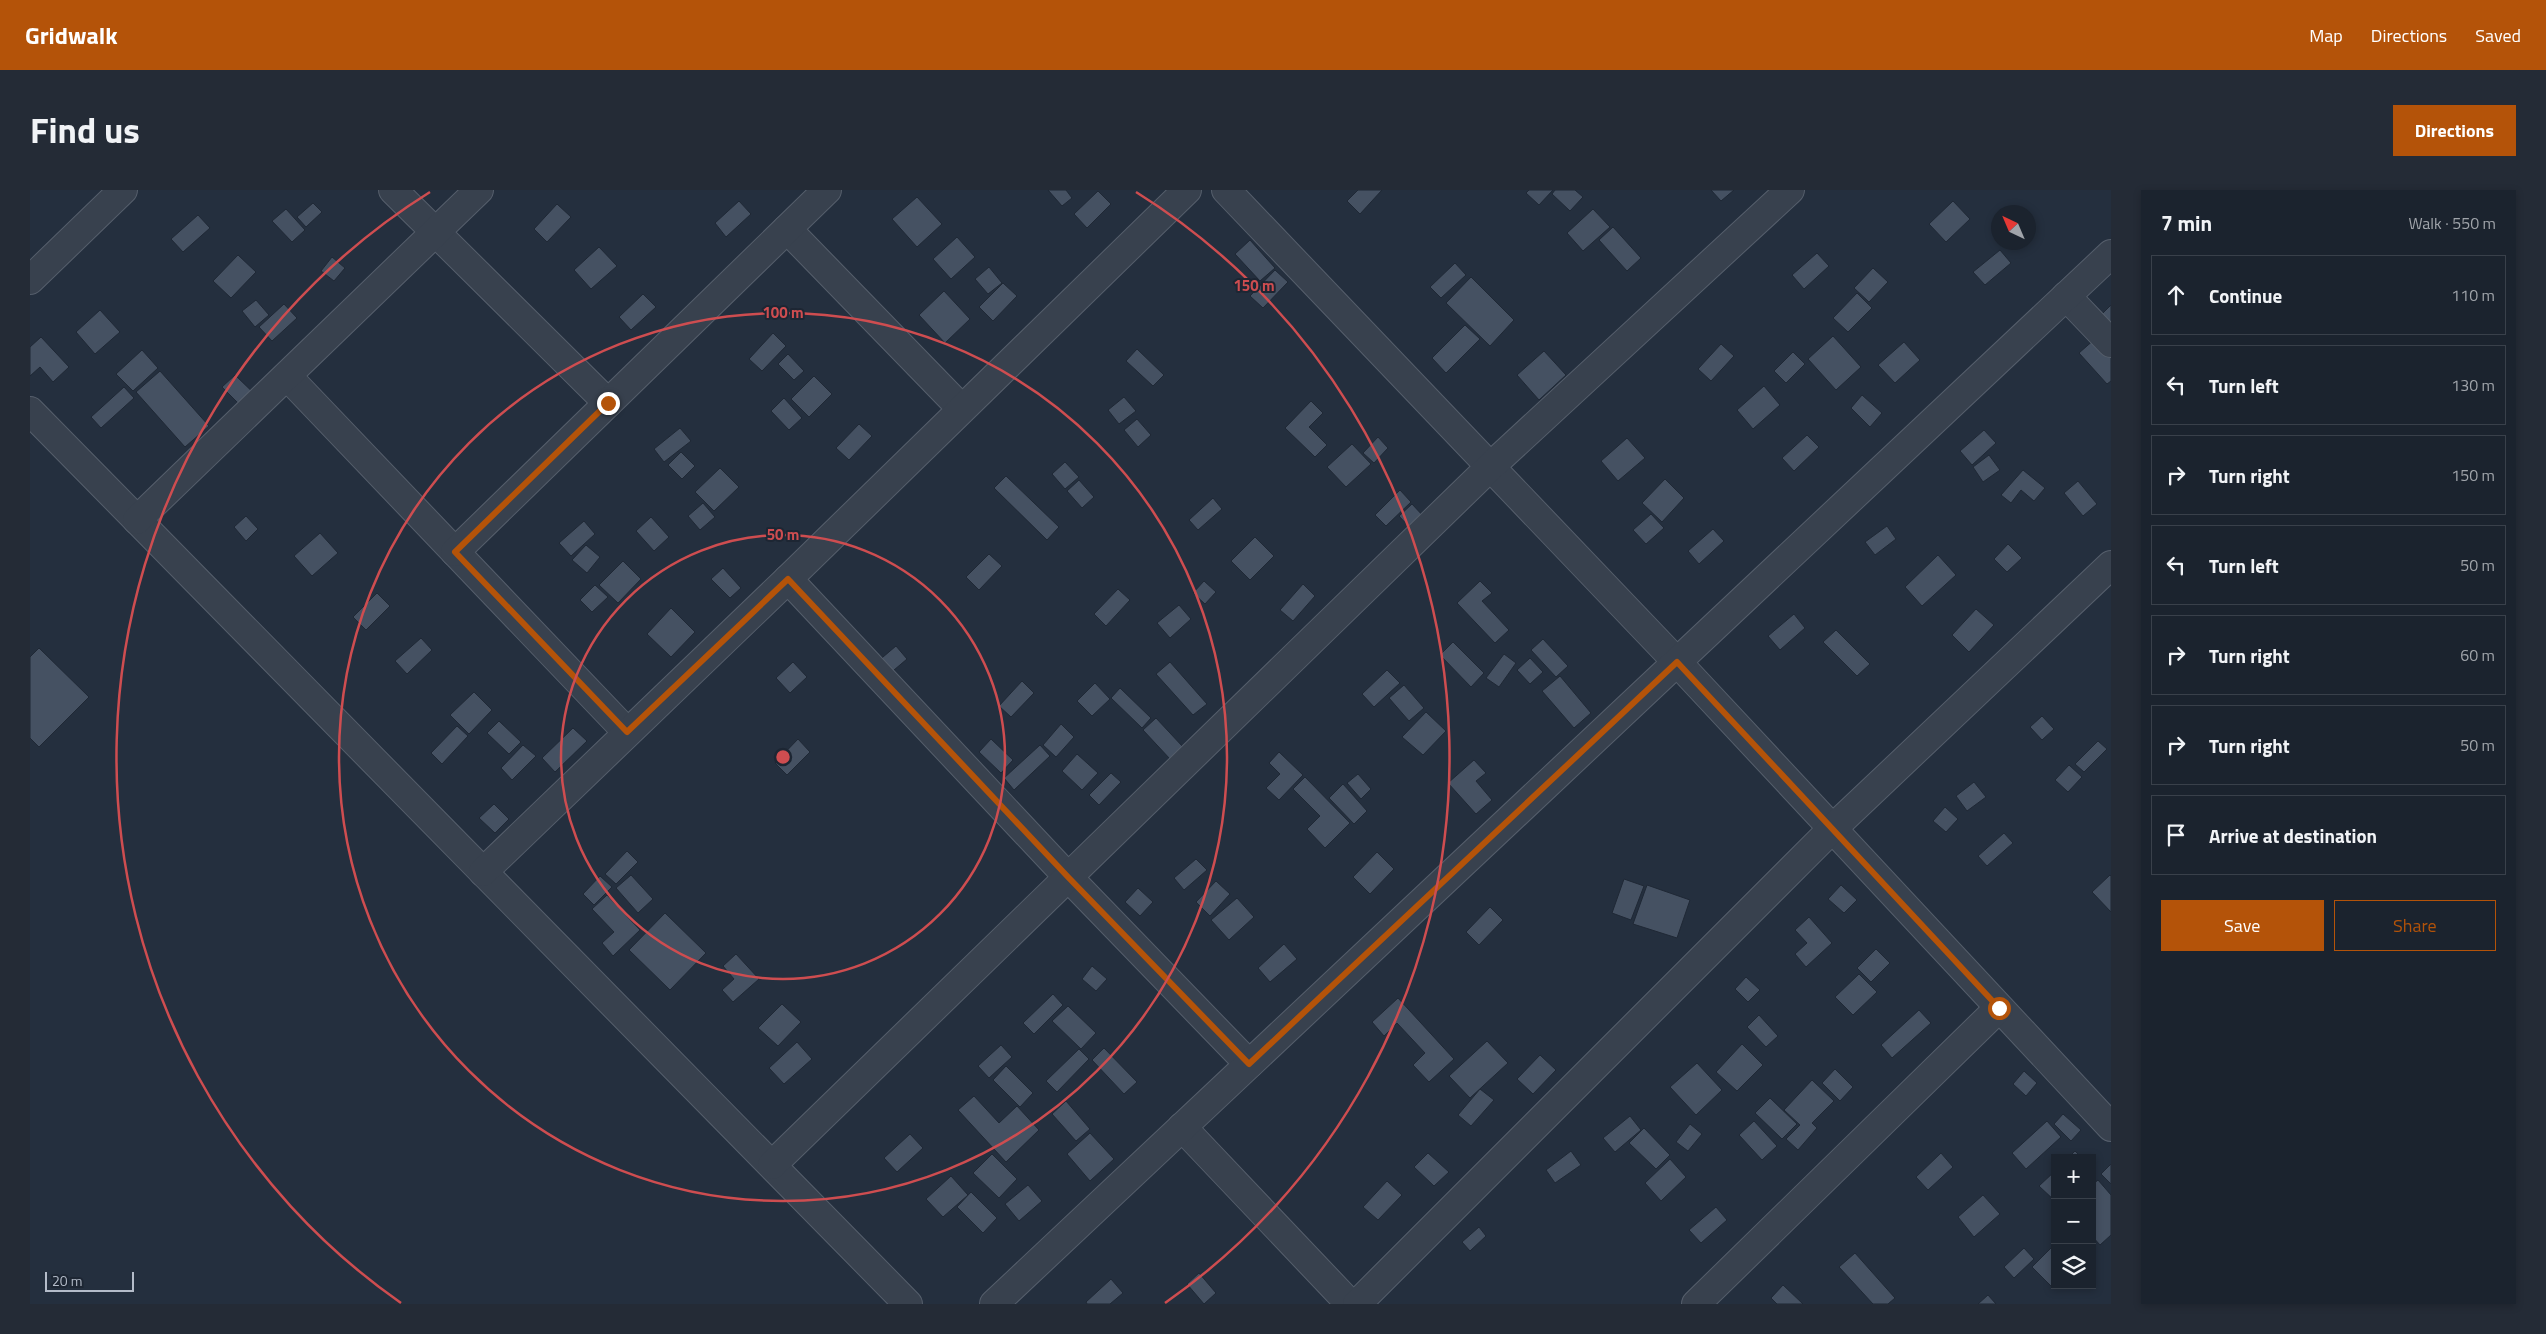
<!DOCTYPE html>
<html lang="en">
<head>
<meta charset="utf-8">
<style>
  :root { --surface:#1b232e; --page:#242b36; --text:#f1f3f6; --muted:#a0a4aa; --line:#39404a; --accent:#b45309 }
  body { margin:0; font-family:"Titillium Web",sans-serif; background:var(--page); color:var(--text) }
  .controls { position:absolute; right:15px; bottom:15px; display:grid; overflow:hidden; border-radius:0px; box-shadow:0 2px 8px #0003 }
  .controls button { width:45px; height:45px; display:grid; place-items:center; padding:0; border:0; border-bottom:1px solid var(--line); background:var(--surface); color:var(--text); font:25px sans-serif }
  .compass { position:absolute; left:1961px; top:15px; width:45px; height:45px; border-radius:50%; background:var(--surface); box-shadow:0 2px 8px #0003; rotate:316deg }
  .scale { position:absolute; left:15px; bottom:12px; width:89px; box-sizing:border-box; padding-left:5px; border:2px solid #b4bcc9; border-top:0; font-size:14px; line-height:18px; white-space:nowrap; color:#b4bcc9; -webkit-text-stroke:4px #1d2633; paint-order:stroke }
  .stop { position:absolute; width:15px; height:15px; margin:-11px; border:4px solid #b45309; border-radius:50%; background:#fff }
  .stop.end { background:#b45309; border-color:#fff; box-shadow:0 1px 5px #0008 }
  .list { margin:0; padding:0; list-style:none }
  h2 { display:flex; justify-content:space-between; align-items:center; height:65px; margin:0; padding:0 20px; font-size:21px }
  h2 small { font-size:16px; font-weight:400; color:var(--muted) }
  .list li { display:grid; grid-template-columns:32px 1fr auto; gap:15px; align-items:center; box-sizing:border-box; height:80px; margin:0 10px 10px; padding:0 10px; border:1px solid var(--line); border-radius:0px }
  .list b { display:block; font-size:19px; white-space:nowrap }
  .list em { font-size:16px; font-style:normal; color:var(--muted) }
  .actions { display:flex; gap:10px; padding:15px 20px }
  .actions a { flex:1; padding:11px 0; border:1px solid var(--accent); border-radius:0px; text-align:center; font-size:18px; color:var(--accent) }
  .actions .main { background:var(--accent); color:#fff }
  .icon { flex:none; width:28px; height:28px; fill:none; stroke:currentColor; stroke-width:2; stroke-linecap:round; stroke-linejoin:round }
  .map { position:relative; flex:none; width:2081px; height:1114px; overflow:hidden; border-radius:0px }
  header { display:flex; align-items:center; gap:30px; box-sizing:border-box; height:70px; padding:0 25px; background:var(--accent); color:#fff }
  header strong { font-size:24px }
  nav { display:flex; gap:28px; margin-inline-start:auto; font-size:18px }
  .intro { display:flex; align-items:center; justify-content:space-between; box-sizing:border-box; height:120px; padding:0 30px }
  h1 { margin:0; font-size:35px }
  .button { padding:12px 22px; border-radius:0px; background:var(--accent); color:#fff; font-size:18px; font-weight:700 }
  main { display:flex; gap:30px; padding:0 30px }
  aside { flex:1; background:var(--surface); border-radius:0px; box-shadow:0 2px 8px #0003 }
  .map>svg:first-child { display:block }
  .building { fill:#455162; stroke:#1f2835 }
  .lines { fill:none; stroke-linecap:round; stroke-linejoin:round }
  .minor-casing { stroke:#565f6c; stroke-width:30 }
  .minor { stroke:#38414e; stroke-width:28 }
  .route { stroke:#b45309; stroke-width:6 }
  .ring { fill:none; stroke:#ce4d50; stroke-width:2.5 }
  .centre { fill:#ce4d50; stroke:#1d2633; stroke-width:2.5 }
  .ring-label { font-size:15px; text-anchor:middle; font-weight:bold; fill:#ce4d50; stroke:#1d2633; stroke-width:4; stroke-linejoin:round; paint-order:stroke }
</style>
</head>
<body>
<header>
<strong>Gridwalk</strong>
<nav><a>Map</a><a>Directions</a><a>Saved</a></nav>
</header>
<div class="intro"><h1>Find us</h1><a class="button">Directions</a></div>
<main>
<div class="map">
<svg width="2081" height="1114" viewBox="0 0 2081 1114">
  <rect width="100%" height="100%" fill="#242f3e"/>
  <!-- building -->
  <g class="building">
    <path d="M1018 0H1036L1042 8 1032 16Z"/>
    <path d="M1328 0H1352L1330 24 1317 11Z"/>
    <path d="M1499 0H1523L1509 15 1496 3Z"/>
    <path d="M1525 0H1545L1553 7 1540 21 1522 4Z"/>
    <path d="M1681 0H1704L1691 11Z"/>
    <path d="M1068 1 1081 14 1057 38 1044 24Z"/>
    <path d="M887 7 912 34 887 57 862 29Z"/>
    <path d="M709 11 721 24 696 47 685 33Z"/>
    <path d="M1923 11 1940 29 1916 52 1899 34Z"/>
    <path d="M283 13 292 22 276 37 267 27Z"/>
    <path d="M527 14 541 27 517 52 504 39Z"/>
    <path d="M256 19 275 40 262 52 242 31Z"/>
    <path d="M1563 19 1580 37 1553 61 1537 43Z"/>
    <path d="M168 25 180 38 153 62 141 49Z"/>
    <path d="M1583 37 1611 68 1597 81 1569 50Z"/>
    <path d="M927 47 945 67 921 89 903 69Z"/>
    <path d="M1220 50 1245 78 1230 91 1205 64Z"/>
    <path d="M569 57 587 76 561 99 544 80Z"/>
    <path d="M1970 60 1981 73 1955 95 1943 82Z"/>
    <path d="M1787 63 1799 76 1774 99 1762 85Z"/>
    <path d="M208 65 226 82 201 108 183 91Z"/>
    <path d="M302 67 315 78 304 91 291 81Z"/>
    <path d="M1425 73 1436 85 1411 108 1400 97Z"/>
    <path d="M959 77 972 93 958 104 945 89Z"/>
    <path d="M1843 78 1858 92 1839 112 1824 98Z"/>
    <path d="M1245 80 1258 92 1233 118 1220 106Z"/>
    <path d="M1441 87 1484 130 1460 156 1416 113Z"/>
    <path d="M973 93 987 106 963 131 949 117Z"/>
    <path d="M914 101 940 129 915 153 889 125Z"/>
    <path d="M1827 103 1842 118 1818 142 1803 128Z"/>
    <path d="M613 104 626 117 601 140 589 127Z"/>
    <path d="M226 110 239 125 225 137 212 121Z"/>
    <path d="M254 114 267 128 242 151 229 137Z"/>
    <path d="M2081 115V137L2070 126Z"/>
    <path d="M70 120 90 142 65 164 46 142Z"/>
    <path d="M1435 135 1450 149 1416 183 1402 168Z"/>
    <path d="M2074 141 2081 149V191L2077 194 2049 163Z"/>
    <path d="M743 143 756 156 732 181 719 169Z"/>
    <path d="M1803 146 1831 177 1806 200 1778 169Z"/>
    <path d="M11 147 39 177 23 192 10 177 0 186V157Z"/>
    <path d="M1874 152 1890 170 1865 193 1848 175Z"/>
    <path d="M1691 154 1704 166 1681 191 1668 179Z"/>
    <path d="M1107 159 1134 185 1123 196 1096 171Z"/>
    <path d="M112 160 128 178 103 201 86 184Z"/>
    <path d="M1514 161 1536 185 1509 210 1487 185Z"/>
    <path d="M1763 162 1775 174 1756 193 1744 181Z"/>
    <path d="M758 164 774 181 764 190 748 174Z"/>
    <path d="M130 181 179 236 155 257 106 202Z"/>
    <path d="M205 185 233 212 220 225 192 197Z"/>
    <path d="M784 186 802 204 779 227 761 209Z"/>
    <path d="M1734 196 1750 215 1723 239 1707 220Z"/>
    <path d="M94 197 104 208 71 238 61 227Z"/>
    <path d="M1832 205 1852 223 1840 237 1821 218Z"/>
    <path d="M1094 207 1106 221 1089 234 1078 220Z"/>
    <path d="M754 208 772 228 759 240 741 221Z"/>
    <path d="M1281 211 1293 223 1279 237 1297 255 1285 267 1255 238Z"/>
    <path d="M1107 229 1121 245 1108 257 1094 240Z"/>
    <path d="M829 234 842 246 819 270 806 258Z"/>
    <path d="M650 238 661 251 634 272 624 259Z"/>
    <path d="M1954 240 1966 253 1942 275 1930 261Z"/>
    <path d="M1777 245 1789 257 1764 281 1752 268Z"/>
    <path d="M1348 247 1358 258 1344 273 1333 263Z"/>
    <path d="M1597 248 1615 268 1588 291 1571 271Z"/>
    <path d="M1322 254 1341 274 1316 297 1297 277Z"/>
    <path d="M651 262 665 276 652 289 638 275Z"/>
    <path d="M1959 265 1970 280 1953 292 1943 277Z"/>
    <path d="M1035 272 1049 287 1035 299 1022 284Z"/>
    <path d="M690 278 709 297 684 321 665 302Z"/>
    <path d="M1993 280 2015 298 2004 311 1991 300 1981 313 1971 305Z"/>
    <path d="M976 286 1029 337 1017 350 964 298Z"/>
    <path d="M1635 289 1654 308 1632 332 1612 313Z"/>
    <path d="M1049 290 1064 307 1052 318 1037 301Z"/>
    <path d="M2048 291 2067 314 2053 326 2034 303Z"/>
    <path d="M1370 300 1381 312 1356 336 1345 325Z"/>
    <path d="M1183 308 1192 319 1168 340 1159 330Z"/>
    <path d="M673 313 685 327 670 340 658 326Z"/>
    <path d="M1382 314 1395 328 1382 340 1369 326Z"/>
    <path d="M1621 324 1634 338 1616 354 1603 340Z"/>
    <path d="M216 326 228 339 216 351 204 337Z"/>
    <path d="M621 327 639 347 624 361 606 341Z"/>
    <path d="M554 331 565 344 541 366 529 353Z"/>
    <path d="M1857 336 1866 349 1845 365 1835 352Z"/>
    <path d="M1683 339 1694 351 1669 374 1658 361Z"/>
    <path d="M290 343 308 363 282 386 264 366Z"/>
    <path d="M1225 347 1244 366 1220 390 1201 371Z"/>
    <path d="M1978 354 1992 368 1977 382 1964 369Z"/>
    <path d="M556 355 570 367 557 383 542 370Z"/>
    <path d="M959 364 972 376 949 400 936 387Z"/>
    <path d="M1908 365 1926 385 1892 416 1875 397Z"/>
    <path d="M593 371 611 389 588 413 569 395Z"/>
    <path d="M693 378 711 398 700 408 681 389Z"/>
    <path d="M1174 391 1186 402 1175 414 1163 403Z"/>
    <path d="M1450 391 1462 403 1452 411 1479 440 1465 453 1427 413Z"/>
    <path d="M1273 394 1285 406 1263 431 1250 420Z"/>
    <path d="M565 395 578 407 562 422 550 410Z"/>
    <path d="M1088 399 1100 410 1076 436 1064 424Z"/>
    <path d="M347 403 360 416 336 440 323 427Z"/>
    <path d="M1149 415 1161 429 1140 448 1127 433Z"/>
    <path d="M641 418 665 442 641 467 617 444Z"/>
    <path d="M1946 419 1964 435 1939 462 1922 445Z"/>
    <path d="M1764 424 1775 438 1750 460 1738 446Z"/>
    <path d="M1806 440 1840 474 1827 486 1793 452Z"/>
    <path d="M391 448 402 460 377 484 365 471Z"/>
    <path d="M1513 449 1538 476 1526 487 1501 460Z"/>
    <path d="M1423 452 1454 483 1441 497 1410 465Z"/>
    <path d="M866 456 877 469 851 491 840 478Z"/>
    <path d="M9 458 59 507 9 557 0 548V467Z"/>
    <path d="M1474 464 1486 473 1469 497 1456 488Z"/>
    <path d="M1500 468 1513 482 1500 494 1487 480Z"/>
    <path d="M763 472 777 487 760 503 746 488Z"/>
    <path d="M1140 472 1177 514 1163 525 1126 484Z"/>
    <path d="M1357 480 1370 493 1344 517 1332 504Z"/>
    <path d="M1530 486 1561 523 1544 538 1512 501Z"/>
    <path d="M992 491 1004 503 981 527 969 516Z"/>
    <path d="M1065 493 1080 509 1062 526 1047 511Z"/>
    <path d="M1374 495 1394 518 1379 531 1359 508Z"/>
    <path d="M1090 498 1121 528 1112 538 1081 508Z"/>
    <path d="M444 502 462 520 439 544 420 525Z"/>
    <path d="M1396 522 1416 541 1393 565 1372 547Z"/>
    <path d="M2012 526 2024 539 2012 550 2000 537Z"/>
    <path d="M1126 528 1153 557 1140 569 1113 540Z"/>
    <path d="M469 531 491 552 479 564 457 543Z"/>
    <path d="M1031 534 1044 547 1026 567 1013 555Z"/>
    <path d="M427 536 438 546 412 574 401 563Z"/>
    <path d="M543 538 557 551 525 582 512 568Z"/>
    <path d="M768 549 780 562 757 585 745 573Z"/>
    <path d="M961 549 983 570 971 583 949 562Z"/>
    <path d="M2068 551 2077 559 2054 582 2045 574Z"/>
    <path d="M493 555 506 566 482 590 471 578Z"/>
    <path d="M1010 555 1020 566 984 600 974 588Z"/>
    <path d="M1249 562 1273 585 1249 610 1236 598 1250 584 1239 573Z"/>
    <path d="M1047 564 1068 583 1052 600 1032 581Z"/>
    <path d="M1444 570 1456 583 1446 591 1462 610 1446 624 1418 593Z"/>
    <path d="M2039 575 2052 587 2038 602 2025 590Z"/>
    <path d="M1081 583 1091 592 1069 615 1059 605Z"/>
    <path d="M1328 584 1341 599 1331 609 1317 593Z"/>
    <path d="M1275 587 1320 633 1295 658 1277 639 1290 626 1263 599Z"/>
    <path d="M1944 592 1956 607 1937 621 1926 606Z"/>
    <path d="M1313 594 1337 621 1324 634 1299 608Z"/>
    <path d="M464 614 479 629 465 643 449 628Z"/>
    <path d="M1915 617 1928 629 1916 642 1903 631Z"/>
    <path d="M1974 643 1983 653 1957 676 1948 666Z"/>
    <path d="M597 661 608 672 586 694 575 684Z"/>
    <path d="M1347 662 1364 679 1340 704 1323 687Z"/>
    <path d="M1166 669 1177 680 1154 700 1144 688Z"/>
    <path d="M601 685 623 709 608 723 586 698Z"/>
    <path d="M2080 685 2081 686V722L2062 702Z"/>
    <path d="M570 686 582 697 564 715 553 704Z"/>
    <path d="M1594 689 1614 696 1601 730 1582 723Z"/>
    <path d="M1186 691 1200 704 1180 726 1166 712Z"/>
    <path d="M1617 695 1660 710 1647 748 1603 734Z"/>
    <path d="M1811 695 1827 710 1814 723 1798 709Z"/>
    <path d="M1108 698 1123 712 1110 726 1095 712Z"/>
    <path d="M577 705 610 740 583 766 572 753 584 742 562 719Z"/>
    <path d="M1207 708 1224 727 1199 750 1181 730Z"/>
    <path d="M1460 717 1473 730 1449 755 1436 742Z"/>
    <path d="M635 723 676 763 640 800 599 760Z"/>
    <path d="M1779 727 1802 753 1776 777 1765 764 1777 753 1765 740Z"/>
    <path d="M1254 754 1267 769 1240 792 1228 778Z"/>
    <path d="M1846 759 1860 773 1841 792 1827 778Z"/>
    <path d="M706 764 729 789 703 812 692 800 704 789 693 776Z"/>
    <path d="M1062 776 1077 789 1066 801 1052 789Z"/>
    <path d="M1829 784 1847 802 1823 825 1805 807Z"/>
    <path d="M1716 787 1730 800 1718 812 1705 799Z"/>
    <path d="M1023 804 1033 815 1004 844 993 833Z"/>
    <path d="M1368 808 1424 869 1399 892 1383 875 1395 863 1367 833 1354 846 1342 832Z"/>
    <path d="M752 814 771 832 748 856 728 838Z"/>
    <path d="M1038 816 1066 843 1051 859 1022 831Z"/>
    <path d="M1889 820 1901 833 1862 868 1851 855Z"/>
    <path d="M1729 825 1748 846 1736 857 1717 837Z"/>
    <path d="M1457 851 1478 873 1440 908 1419 886Z"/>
    <path d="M767 852 782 869 754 894 739 878Z"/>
    <path d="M1712 854 1733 875 1707 901 1686 882Z"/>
    <path d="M971 855 982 867 959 888 948 876Z"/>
    <path d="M1074 858 1107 892 1094 904 1062 870Z"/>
    <path d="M1049 859 1059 869 1027 902 1016 891Z"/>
    <path d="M1510 865 1526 880 1503 904 1487 889Z"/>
    <path d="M1667 873 1692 900 1666 925 1640 897Z"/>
    <path d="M976 876 1003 903 990 917 963 890Z"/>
    <path d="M1805 879 1823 897 1810 911 1792 893Z"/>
    <path d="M1994 881 2007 893 1996 906 1983 894Z"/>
    <path d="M1782 890 1804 911 1782 933 1787 938 1768 960 1756 949 1770 935 1754 920Z"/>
    <path d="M1450 899 1464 910 1441 936 1428 925Z"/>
    <path d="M944 906 969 933 987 916 1009 940 976 972 928 920Z"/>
    <path d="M1740 908 1767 934 1752 949 1725 923Z"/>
    <path d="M1036 911 1060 939 1046 951 1022 924Z"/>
    <path d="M2033 924 2051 940 2041 951 2024 934Z"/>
    <path d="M1600 926 1611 940 1585 962 1573 948Z"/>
    <path d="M1724 931 1747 956 1732 970 1709 945Z"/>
    <path d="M2017 931 2031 947 1996 979 1982 963Z"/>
    <path d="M1660 934 1672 944 1658 961 1646 952Z"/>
    <path d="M1614 938 1640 965 1626 979 1599 953Z"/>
    <path d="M1060 943 1084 969 1060 991 1037 964Z"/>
    <path d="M880 944 893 958 867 982 854 968Z"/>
    <path d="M1541 961 1551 975 1525 993 1516 980Z"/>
    <path d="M2045 961 2052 968H2038Z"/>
    <path d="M1398 963 1419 982 1404 996 1384 977Z"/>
    <path d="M1911 963 1923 977 1898 1000 1886 987Z"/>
    <path d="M962 964 987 989 969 1008 943 983Z"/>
    <path d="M1640 969 1656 987 1631 1011 1615 993Z"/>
    <path d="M2081 974V994L2071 984Z"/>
    <path d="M2025 981V1011L2009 996Z"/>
    <path d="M921 986 938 1005 913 1027 896 1009Z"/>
    <path d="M2068 990 2081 1005V1045L2070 1055 2062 1046V995Z"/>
    <path d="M1357 991 1372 1005 1348 1030 1333 1017Z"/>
    <path d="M998 995 1012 1011 989 1031 975 1014Z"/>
    <path d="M941 1002 967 1028 953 1043 927 1017Z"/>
    <path d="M1953 1005 1970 1024 1944 1047 1928 1027Z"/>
    <path d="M1686 1017 1697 1030 1671 1053 1659 1040Z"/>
    <path d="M1449 1037 1456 1046 1440 1061 1432 1052Z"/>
    <path d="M2025 1054V1095L2023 1098 2002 1077Z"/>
    <path d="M1994 1058 2004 1069 1984 1088 1974 1077Z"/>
    <path d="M1825 1063 1865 1108 1858 1114H1843L1809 1077Z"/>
    <path d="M1169 1083 1186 1103 1174 1114 1157 1094Z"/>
    <path d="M1081 1089 1093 1103 1080 1114H1057L1056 1112Z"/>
    <path d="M1753 1095 1773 1114H1747L1741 1108Z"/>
    <path d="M1958 1105 1966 1114H1948Z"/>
  </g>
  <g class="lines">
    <defs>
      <g id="minor">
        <path d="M363 0 578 213"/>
        <path d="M1196 0 1647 472 2081 937"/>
        <path d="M757 39 931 218"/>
        <path d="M0 90 93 0"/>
        <path d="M2036 106 2081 153"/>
        <path d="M257 186 597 542"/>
        <path d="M0 221 878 1114"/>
        <path d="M107 330 449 0"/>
        <path d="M425 362 797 0"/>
        <path d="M758 389 1038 687 1219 874"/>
        <path d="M453 682 758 389 1157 0"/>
        <path d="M1152 937 1320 1114"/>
        <path d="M742 975 1460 277 1760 0"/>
        <path d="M964 1114 2081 64"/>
        <path d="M1327 1114 1801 640 2081 375"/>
        <path d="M1666 1114 1969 818"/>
      </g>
    </defs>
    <!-- minor casing -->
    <use href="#minor" class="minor-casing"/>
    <!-- minor -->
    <use href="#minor" class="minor"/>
  </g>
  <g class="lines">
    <!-- route -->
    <path class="route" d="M578 213 425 362 597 542 758 389 1038 687 1219 874 1647 472 1969 818"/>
  </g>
  <!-- distance rings -->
  <g class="ring">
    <circle cx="753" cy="567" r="222"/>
    <circle cx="753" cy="567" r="444"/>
    <path d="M371 1113A666 666 0 0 1 400 2M1106 2A666 666 0 0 1 1135 1113"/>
  </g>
  <circle cx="753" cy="567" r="8" class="centre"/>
  <g class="ring-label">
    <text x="1224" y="101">150 m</text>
    <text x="753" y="128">100 m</text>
    <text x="753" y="350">50 m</text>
  </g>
</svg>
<div class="controls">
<button>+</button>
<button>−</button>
<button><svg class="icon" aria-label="layers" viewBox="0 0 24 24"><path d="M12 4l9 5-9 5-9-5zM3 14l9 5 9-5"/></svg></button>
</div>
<svg class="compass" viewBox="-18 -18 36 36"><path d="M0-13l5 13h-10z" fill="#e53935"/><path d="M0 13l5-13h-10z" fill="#a0a4aa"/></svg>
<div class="scale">20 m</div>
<div class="stop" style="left:1969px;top:818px"></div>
<div class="stop end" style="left:578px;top:213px"></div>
</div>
<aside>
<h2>7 min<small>Walk · 550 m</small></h2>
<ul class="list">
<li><svg class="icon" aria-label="ahead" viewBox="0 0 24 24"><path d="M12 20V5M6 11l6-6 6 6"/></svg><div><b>Continue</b></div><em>110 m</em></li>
<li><svg class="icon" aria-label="left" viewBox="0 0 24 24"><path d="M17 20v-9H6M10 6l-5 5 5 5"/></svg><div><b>Turn left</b></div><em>130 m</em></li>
<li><svg class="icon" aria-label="right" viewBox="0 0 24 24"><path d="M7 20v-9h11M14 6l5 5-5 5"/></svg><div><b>Turn right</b></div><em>150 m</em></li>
<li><svg class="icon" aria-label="left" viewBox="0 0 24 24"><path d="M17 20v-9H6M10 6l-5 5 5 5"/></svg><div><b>Turn left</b></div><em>50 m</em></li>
<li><svg class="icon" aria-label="right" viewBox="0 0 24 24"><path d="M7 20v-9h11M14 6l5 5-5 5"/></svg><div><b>Turn right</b></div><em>60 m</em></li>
<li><svg class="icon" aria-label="right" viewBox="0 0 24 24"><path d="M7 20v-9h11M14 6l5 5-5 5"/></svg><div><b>Turn right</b></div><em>50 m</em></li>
<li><svg class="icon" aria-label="arrive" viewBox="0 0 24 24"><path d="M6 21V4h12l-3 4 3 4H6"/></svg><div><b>Arrive at destination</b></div></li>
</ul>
<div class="actions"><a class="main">Save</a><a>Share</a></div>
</aside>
</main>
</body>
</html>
